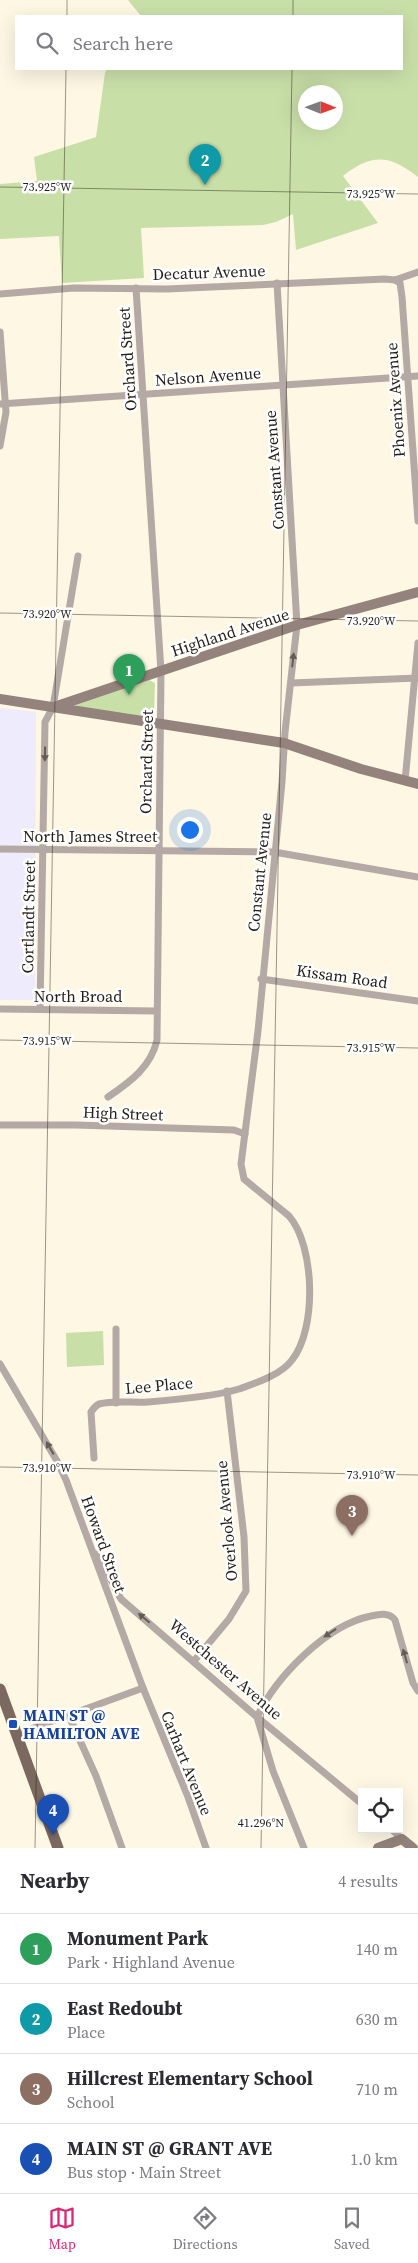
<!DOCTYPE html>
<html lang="en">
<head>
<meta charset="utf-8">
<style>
  :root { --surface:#fff; --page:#f2f2f3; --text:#2b2b33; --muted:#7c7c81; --line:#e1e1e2; --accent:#db2777 }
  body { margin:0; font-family:"Source Serif 4",serif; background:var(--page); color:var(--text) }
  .controls { position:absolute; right:15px; bottom:15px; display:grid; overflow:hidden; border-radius:0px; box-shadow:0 5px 20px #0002 }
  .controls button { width:45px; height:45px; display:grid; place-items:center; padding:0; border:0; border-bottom:1px solid var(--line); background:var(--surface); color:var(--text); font:25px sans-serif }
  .compass { position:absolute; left:298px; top:85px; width:45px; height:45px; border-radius:50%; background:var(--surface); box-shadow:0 5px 20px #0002; rotate:91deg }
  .you { position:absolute; left:189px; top:829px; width:18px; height:18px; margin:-12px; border:4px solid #fff; border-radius:50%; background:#1a73e8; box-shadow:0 0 0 8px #1a73e833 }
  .badge { display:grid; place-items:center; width:32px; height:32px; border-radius:50%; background:var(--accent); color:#fff; font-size:16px; font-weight:700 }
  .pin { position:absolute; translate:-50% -41px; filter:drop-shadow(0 1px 2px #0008) }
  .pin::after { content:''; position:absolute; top:26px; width:18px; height:15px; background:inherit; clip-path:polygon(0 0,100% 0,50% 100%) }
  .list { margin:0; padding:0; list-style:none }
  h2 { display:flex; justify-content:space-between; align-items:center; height:65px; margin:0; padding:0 20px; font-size:21px }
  h2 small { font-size:16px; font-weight:400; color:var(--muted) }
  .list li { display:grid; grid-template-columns:32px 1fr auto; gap:15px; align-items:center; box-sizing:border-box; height:70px; padding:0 20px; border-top:1px solid var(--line) }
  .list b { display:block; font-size:19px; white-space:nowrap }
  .list p { margin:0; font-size:16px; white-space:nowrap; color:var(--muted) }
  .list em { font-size:16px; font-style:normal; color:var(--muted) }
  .icon { flex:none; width:28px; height:28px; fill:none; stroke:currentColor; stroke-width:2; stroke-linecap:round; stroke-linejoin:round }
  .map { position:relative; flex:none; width:418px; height:1848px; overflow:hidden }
  .search { position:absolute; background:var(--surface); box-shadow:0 5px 20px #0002; left:15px; right:15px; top:15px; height:55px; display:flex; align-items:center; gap:12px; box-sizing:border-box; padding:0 18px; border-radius:0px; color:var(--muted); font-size:19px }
  .sheet { height:345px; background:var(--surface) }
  nav { display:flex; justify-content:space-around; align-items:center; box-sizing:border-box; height:70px; border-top:1px solid var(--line); background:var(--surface); font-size:14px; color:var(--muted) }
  nav a { display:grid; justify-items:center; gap:2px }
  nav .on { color:var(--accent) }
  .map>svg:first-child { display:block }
  .commercial { fill:#edebfc }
  .green { fill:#c9dfa8; fill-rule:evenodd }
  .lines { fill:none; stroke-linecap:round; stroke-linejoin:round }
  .street { stroke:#b4a9a4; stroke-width:7 }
  .secondary { stroke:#93837c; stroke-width:10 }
  .primary { stroke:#7b6960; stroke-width:11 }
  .oneway { fill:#645d56 }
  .ticks { fill:none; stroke:#231f17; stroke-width:1; stroke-opacity:0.45 }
  .transit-dot { fill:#1a4fb4; stroke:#fff; stroke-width:2 }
  .labels { text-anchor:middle; stroke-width:5; stroke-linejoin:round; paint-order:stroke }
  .street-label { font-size:16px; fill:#231f17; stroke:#fff }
  .transit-label { font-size:16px; font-weight:bold; fill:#164399; stroke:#fff; text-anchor:start }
  .ticks-label { font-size:12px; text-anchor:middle; fill:#231f17; stroke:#fff; stroke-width:5; stroke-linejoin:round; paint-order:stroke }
</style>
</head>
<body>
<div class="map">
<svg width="418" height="1848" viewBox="0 0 418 1848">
  <rect width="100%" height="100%" fill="#fef7e4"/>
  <!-- commercial -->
  <path class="commercial" d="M0 708 36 712 35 1000H0Z"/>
  <!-- green -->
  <g class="green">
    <path d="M128 0H418V177C390 155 372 153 343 176L378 223 296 250 293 214 276 222 263 225 141 228 144 278 62 283 59 236 0 239V184L37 181 34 157 96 137 105 73 107 69H402V16H141ZM306 92H336V122H306Z"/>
    <path d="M149 680 155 683 154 714 150 718 76 707V704Z"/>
    <path d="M103 1331 104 1365 67 1367 66 1333Z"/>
  </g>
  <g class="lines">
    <!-- street -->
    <g class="street">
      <path d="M395 280 400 283 402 297 418 521"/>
      <path d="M0 294 74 288 167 289 385 279 395 280 418 272"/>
      <path d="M0 332 6 412 0 446"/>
      <path d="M0 404 418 376"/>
      <path d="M291 683 418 678"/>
      <path d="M405 781 418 643"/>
      <path d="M0 849 274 852 418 877"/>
      <path d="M261 979 418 1001"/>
      <path d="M0 1009 156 1011"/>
      <path d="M40 1009 45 722 53 707 78 556"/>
      <path d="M108 1097C130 1082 151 1067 157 1040L161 671 136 288"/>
      <path d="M0 1125H76L234 1130 245 1134"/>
      <path d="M116 1329V1403"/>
      <path d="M0 1364 57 1461 66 1480 143 1688 188 1797 206 1848"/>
      <path d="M94 1458 91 1412C93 1409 95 1406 99 1404 114 1400 132 1403 148 1402 173 1400 216 1396 239 1389 256 1383 281 1375 292 1360 317 1329 315 1246 289 1216L244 1179 241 1164 258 1031 282 782 285 732 297 625 277 283"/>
      <path d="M97 1554 121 1599 257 1717 362 1804"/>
      <path d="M194 1661 229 1619 246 1591 244 1537 227 1391"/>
      <path d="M68 1714 96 1776 122 1848"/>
      <path d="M17 1734 143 1688"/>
      <path d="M391 1829 402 1839"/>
      <path d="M304 1848 273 1771 257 1717C276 1677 326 1625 371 1616 380 1614 389 1612 395 1620L413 1683 418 1691"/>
    </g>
    <!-- secondary -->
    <g class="secondary">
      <path d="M0 699 284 743 361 769 418 784"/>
      <path d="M54 707 297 625 418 592"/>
      <path d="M378 1848 402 1839 413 1848"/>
    </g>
    <!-- primary -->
    <path class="primary" d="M0 1689 58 1848"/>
  </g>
  <!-- one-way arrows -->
  <defs><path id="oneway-solid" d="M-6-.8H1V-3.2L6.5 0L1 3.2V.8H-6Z" transform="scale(1.25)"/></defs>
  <g class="oneway">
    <use href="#oneway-solid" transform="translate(293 660) rotate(-84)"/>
    <use href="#oneway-solid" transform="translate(45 754) rotate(91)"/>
    <use href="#oneway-solid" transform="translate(50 1448) rotate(-120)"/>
    <use href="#oneway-solid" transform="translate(144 1618) rotate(-140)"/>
    <use href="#oneway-solid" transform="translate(330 1633) rotate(146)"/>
    <use href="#oneway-solid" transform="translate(405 1656) rotate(-106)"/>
  </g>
  <!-- ticks -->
  <path class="ticks" d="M67 16V0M293 16V0M0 187 418 194M0 613 418 621M0 1040 418 1048M0 1467 418 1475M35 1848 66 69M261 1848 292 69"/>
  <!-- markers -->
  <rect class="transit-dot" x="8" y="1719" width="10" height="10" rx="2.5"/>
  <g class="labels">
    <!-- street labels -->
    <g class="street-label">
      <text transform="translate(209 272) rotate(-2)" y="6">Decatur Avenue</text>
      <text transform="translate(127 359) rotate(-94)" y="6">Orchard Street</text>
      <text transform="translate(208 376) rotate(-4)" y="6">Nelson Avenue</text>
      <text transform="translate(395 400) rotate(-94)" y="6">Phoenix Avenue</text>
      <text transform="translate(274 470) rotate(-94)" y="6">Constant Avenue</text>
      <text transform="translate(230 632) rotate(-18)" y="6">Highland Avenue</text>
      <text transform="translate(146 762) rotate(-89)" y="6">Orchard Street</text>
      <text x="90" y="842">North James Street</text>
      <text transform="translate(259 872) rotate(-84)" y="6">Constant Avenue</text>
      <text transform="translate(28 917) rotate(-89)" y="6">Cortlandt Street</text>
      <text transform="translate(342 976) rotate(8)" y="6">Kissam Road</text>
      <text x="78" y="1002">North Broad</text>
      <text transform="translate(123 1113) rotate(2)" y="6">High Street</text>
      <text transform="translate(159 1385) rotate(-5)" y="6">Lee Place</text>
      <text transform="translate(226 1521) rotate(-95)" y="6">Overlook Avenue</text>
      <text transform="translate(104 1544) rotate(70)" y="6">Howard Street</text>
      <text transform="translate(226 1669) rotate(41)" y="6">Westchester Avenue</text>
      <text transform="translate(187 1763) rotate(68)" y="6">Carhart Avenue</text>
    </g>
    <!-- transit labels -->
    <g class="transit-label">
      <text x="23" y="1721">MAIN ST @<tspan x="23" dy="18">HAMILTON AVE</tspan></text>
    </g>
  </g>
  <g class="ticks-label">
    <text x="47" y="191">73.925°W</text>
    <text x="371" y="198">73.925°W</text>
    <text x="47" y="618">73.920°W</text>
    <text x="371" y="625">73.920°W</text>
    <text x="47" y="1045">73.915°W</text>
    <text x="371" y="1052">73.915°W</text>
    <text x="47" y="1472">73.910°W</text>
    <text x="371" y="1479">73.910°W</text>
    <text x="261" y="1827">41.296°N</text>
  </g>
</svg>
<div class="controls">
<button><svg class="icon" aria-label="locate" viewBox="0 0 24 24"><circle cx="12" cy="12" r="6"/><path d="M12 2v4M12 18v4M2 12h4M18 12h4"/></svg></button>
</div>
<svg class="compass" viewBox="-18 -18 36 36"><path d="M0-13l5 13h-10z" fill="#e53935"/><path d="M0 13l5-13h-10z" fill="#7c7c81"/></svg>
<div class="you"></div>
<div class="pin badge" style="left:129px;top:695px;background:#2e9e5b">1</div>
<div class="pin badge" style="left:205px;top:185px;background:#0f9aa8">2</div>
<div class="pin badge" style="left:352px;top:1536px;background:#8d6e63">3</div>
<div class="pin badge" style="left:53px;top:1835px;background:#1a4fb4">4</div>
<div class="search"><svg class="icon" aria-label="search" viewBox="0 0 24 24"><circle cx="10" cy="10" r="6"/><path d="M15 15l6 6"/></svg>Search here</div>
</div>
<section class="sheet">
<h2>Nearby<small>4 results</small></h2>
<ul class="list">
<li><span class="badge" style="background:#2e9e5b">1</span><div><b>Monument Park</b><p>Park · Highland Avenue</p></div><em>140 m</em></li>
<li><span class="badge" style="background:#0f9aa8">2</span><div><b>East Redoubt</b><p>Place</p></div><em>630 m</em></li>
<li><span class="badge" style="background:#8d6e63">3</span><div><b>Hillcrest Elementary School</b><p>School</p></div><em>710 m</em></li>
<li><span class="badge" style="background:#1a4fb4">4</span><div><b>MAIN ST @ GRANT AVE</b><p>Bus stop · Main Street</p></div><em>1.0 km</em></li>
</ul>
</section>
<nav>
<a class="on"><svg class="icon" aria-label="map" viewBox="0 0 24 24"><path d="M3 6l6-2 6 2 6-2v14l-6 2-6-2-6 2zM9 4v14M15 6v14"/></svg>Map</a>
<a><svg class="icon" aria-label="directions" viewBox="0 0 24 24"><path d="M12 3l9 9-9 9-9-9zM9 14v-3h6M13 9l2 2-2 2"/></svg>Directions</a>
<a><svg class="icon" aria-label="saved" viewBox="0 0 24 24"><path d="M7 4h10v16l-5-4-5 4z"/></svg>Saved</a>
</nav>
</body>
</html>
